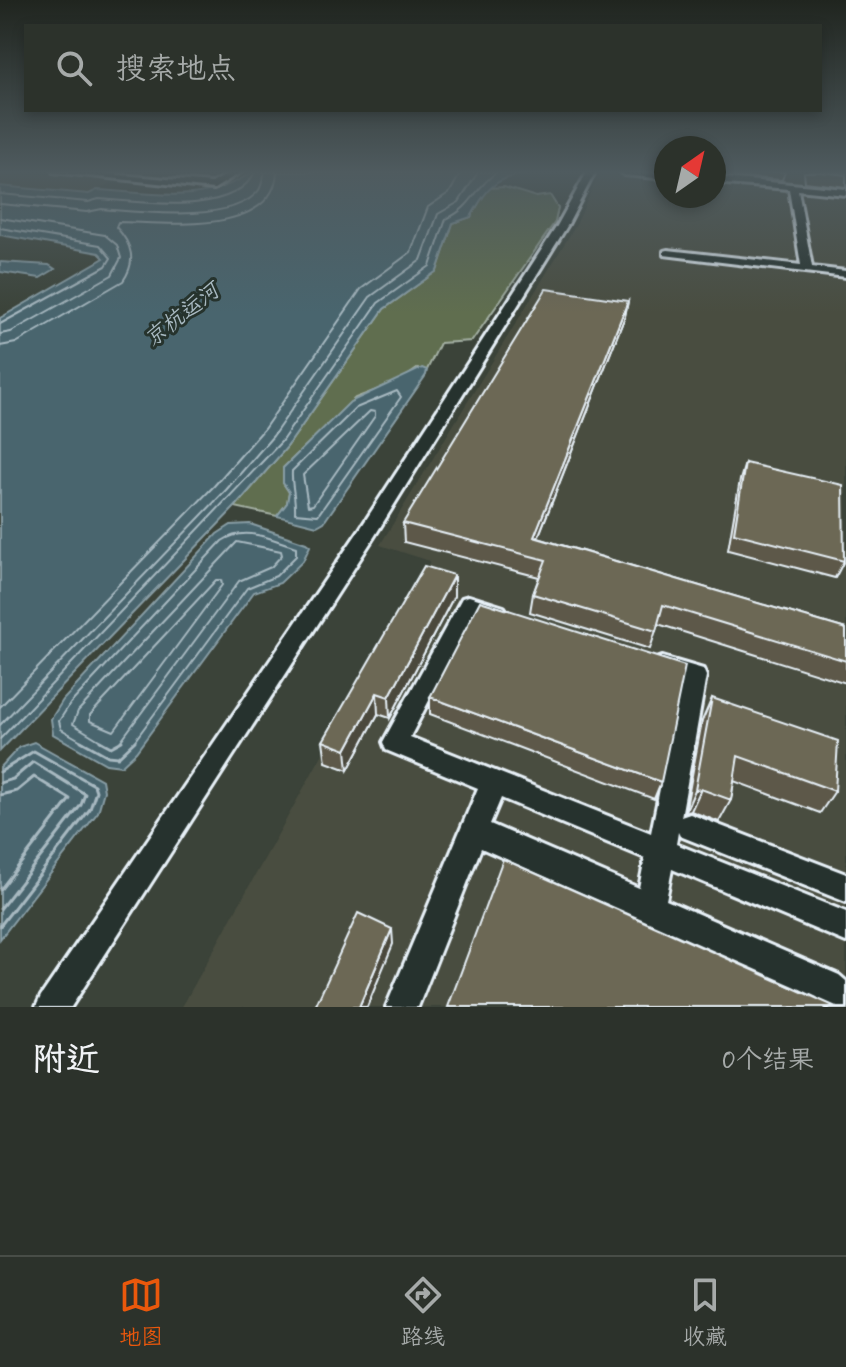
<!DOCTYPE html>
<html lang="zh">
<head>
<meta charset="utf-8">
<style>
  :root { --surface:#2c322b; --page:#343a33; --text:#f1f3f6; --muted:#a6aaa9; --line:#484d47; --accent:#ea580c }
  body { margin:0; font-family:Mynerve,"LXGW WenKai TC",sans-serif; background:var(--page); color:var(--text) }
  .compass { position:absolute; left:654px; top:136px; width:72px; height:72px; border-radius:50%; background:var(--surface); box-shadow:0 4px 12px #0003; rotate:34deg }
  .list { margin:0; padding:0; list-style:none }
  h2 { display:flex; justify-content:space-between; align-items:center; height:104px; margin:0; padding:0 32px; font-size:34px }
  h2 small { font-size:26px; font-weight:400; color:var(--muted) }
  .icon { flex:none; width:44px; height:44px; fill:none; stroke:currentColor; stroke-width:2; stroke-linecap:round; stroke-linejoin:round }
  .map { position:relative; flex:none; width:846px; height:1007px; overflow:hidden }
  .search { position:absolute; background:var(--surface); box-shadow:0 4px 12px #0003; left:24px; right:24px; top:24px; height:88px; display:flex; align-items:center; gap:20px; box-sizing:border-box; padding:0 28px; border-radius:0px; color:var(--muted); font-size:30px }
  .sheet { height:248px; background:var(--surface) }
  nav { display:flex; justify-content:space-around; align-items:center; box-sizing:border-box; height:112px; border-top:2px solid var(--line); background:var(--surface); font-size:22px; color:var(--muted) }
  nav a { display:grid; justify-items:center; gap:4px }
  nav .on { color:var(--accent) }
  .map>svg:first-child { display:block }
  .built { fill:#4a4e41 }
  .green { fill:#616e4f; stroke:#a4b0a4; stroke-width:2 }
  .water { fill:#48656e; stroke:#889da5; stroke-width:2 }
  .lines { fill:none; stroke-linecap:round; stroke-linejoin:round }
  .shore-far1 { stroke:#a8b9c1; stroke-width:2 }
  .shore { stroke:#a8b9c1; stroke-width:3 }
  .minor-casing { stroke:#e8f1f8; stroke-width:6 }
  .minor { fill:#26332d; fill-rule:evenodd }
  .wall { fill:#5d5949; stroke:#e8f1f8; stroke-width:2 }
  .shaded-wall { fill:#4c493c; stroke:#e8f1f8; stroke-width:2 }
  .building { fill:#6c6855; stroke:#e8f1f8; stroke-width:2 }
  .labels { text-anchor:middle; stroke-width:6; stroke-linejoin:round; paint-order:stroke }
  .far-water-label { font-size:22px; font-style:italic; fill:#a8b9c1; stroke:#26332d }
</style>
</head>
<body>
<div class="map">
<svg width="846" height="1007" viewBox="0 0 846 1007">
  <rect width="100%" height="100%" fill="#3b4339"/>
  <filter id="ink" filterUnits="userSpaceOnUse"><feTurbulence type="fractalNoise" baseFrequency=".0125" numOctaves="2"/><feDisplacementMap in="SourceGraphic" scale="16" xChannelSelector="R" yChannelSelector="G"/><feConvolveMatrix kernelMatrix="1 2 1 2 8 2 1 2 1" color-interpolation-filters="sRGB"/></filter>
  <g filter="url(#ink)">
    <!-- built -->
    <g class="built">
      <path d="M0 172H28L116 180 89 194 0 186Z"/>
      <path d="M600 172H666V196H714V172H846V1007H182L430 561 380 545 576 225Z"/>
    </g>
    <!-- green -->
    <path class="green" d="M504 187 536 197 550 195 558 208 555 222 472 341 440 343 427 370 417 369 400 381 355 398 283 468V483L289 492 287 503 277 516 235 507 287 447 384 309 437 271 453 223 471 217 487 188Z"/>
    <!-- water -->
    <g class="water">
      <path d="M252 172H537C497 178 491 181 471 217L453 223 437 271 384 309 287 447 235 507 0 751V318L104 258 99 253 0 235V186L89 194 97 190C154 193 202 206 252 172Z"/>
      <path d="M0 262 49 265 55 269 40 278 0 272Z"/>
      <path d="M422 368 427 370 426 375 324 522 317 526 277 516 287 503 289 492 283 483V468L350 402Z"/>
      <path d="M250 524 306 543 310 546 303 561 280 583 254 592 136 752 121 766 106 764 53 734 51 719 63 700 217 534 231 525Z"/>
      <path d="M34 742 102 780 104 791 98 812 0 939V768L19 747Z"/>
    </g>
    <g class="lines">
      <!-- shore-far1 -->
      <g class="shore-far1">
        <path d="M0 194 88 202 99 199C142 202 233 217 255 172"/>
        <path d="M0 204 87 212 102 209C139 212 234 224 259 190 262 185 263 177 265 172"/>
        <path d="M0 218 105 235 117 245 121 258 112 275 11 332 0 334"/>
        <path d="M0 228 100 245 111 258 106 266 0 324"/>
        <path d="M0 346 16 343 123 281C137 261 132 244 116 227L118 222C161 222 273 238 277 172"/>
        <path d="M397 391 401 397 318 515 295 513C296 497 291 485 292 471L356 408Z"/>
        <path d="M370 411 375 412V416L313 505 308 506 303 475Z"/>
        <path d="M216 580H221L222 585 114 731 90 721V715Z"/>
        <path d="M0 707 214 486 264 429 361 289 411 252 428 207 450 192 461 172"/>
        <path d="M0 725 226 490 273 436 370 297 421 260 438 214 459 202 478 172"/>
        <path d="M0 739 281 442 378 303 430 266 446 219C474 206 472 190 497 172"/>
        <path d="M85 743 61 729 59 721 70 704 222 541C246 525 270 539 296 547V556L276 576 247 588 133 743"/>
        <path d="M104 743 73 724 78 711 237 542 281 551 282 555 271 567 239 581 119 743"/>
      </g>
      <!-- shore -->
      <g class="shore">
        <path d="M81 741 108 756 118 757 135 741"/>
        <path d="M100 741 111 747 122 741"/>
        <path d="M0 772 34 751 94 785 96 791 90 809 0 926"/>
        <path d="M0 783 13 779 33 762 85 794 81 805 0 909"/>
        <path d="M0 795 17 791 34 777 70 799 0 890"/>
      </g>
      <defs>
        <g id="minor">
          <path d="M53 172H88L212 183 231 172H241L214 189Z"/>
          <path d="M587 172H595L567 226 374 537 71 1007H36L41 996 360 529 557 226Z"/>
          <path d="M621 172 666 173V179L625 175Z"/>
          <path d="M714 177 846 189V195L798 190 812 267 846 271V277L664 255V251L668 250 801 265 789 189 714 183Z"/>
          <path d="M469 596 504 607 508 613 504 619 497 621 474 614 410 737 651 833 682 681 654 672 651 666 654 660 662 657 703 669 706 676 681 817 690 814 846 874V902L680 836 678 832 676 844 846 912V942L672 869 666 900 839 975 846 981V1007H826L817 997 794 986 481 848 418 1007H386L478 788 386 750 383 742 462 598ZM501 798 645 858 639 888 490 824Z"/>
        </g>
      </defs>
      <!-- minor casing -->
      <use href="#minor" class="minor-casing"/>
      <!-- minor -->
      <use href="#minor" class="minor"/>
    </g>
    <!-- wall -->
    <g class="wall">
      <path d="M731 172H785L782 180 731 176Z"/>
      <path d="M804 172H846V187L805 182Z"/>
      <path d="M628 301 625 316 538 538 846 629V683L658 624 650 649 530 612 533 594 539 577 404 542 403 523Z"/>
      <path d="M745 463 844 561 835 578 728 550 740 480Z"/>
      <path d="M454 596 390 718 378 714 348 770 326 762 323 741Z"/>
      <path d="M430 697 661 782 654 799 430 714Z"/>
      <path d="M712 698 835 791 820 813 734 781 731 800 719 822 691 811 685 813 702 721Z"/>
    </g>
    <!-- shaded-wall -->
    <g class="shaded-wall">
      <path d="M628 301 625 316 531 555 534 537Z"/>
      <path d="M454 575V596L390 718 389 697Z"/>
      <path d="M377 693 378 714 348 770 346 750Z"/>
      <path d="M701 789 691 811 685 813 695 790Z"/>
      <path d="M392 929 393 944 367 1007H359Z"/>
    </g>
    <!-- building -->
    <g class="building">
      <path d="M820 172H846V175Z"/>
      <path d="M546 289 628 301 534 537 846 629V661L663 605 656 631 533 594 546 560 403 523Z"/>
      <path d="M745 463 843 485 844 561 734 533Z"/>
      <path d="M424 566 454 575 389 697 377 693 346 750 323 741Z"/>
      <path d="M480 601 685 666 661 782 430 697Z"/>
      <path d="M712 698 838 741 835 791 738 756 731 800 701 789 695 790Z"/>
      <path d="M503 859 836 1007H448Z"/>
      <path d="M358 913 392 929 359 1007H315Z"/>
    </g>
  </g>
  <!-- sky -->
  <linearGradient id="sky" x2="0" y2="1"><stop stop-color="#20251f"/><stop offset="0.55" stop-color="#4f5b5f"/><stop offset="1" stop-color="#4f5b5f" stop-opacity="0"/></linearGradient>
  <rect width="846" height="313" fill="url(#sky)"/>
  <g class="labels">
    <!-- far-water labels -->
    <g class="far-water-label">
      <text transform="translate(181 314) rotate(-38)" y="8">京杭运河</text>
    </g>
  </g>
</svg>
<svg class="compass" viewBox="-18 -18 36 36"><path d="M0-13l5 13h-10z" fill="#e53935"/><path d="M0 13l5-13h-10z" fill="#a6aaa9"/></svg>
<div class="search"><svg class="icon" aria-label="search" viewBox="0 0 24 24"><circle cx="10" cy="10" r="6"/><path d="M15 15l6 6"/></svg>搜索地点</div>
</div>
<section class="sheet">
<h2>附近<small>0个结果</small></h2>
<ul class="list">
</ul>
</section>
<nav>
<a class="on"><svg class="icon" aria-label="map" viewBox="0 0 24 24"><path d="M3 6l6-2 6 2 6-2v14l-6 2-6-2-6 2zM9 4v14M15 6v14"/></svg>地图</a>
<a><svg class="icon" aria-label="directions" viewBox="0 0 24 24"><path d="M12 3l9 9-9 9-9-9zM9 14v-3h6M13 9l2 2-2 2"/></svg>路线</a>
<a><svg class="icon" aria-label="saved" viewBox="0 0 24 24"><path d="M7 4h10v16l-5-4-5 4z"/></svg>收藏</a>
</nav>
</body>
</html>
